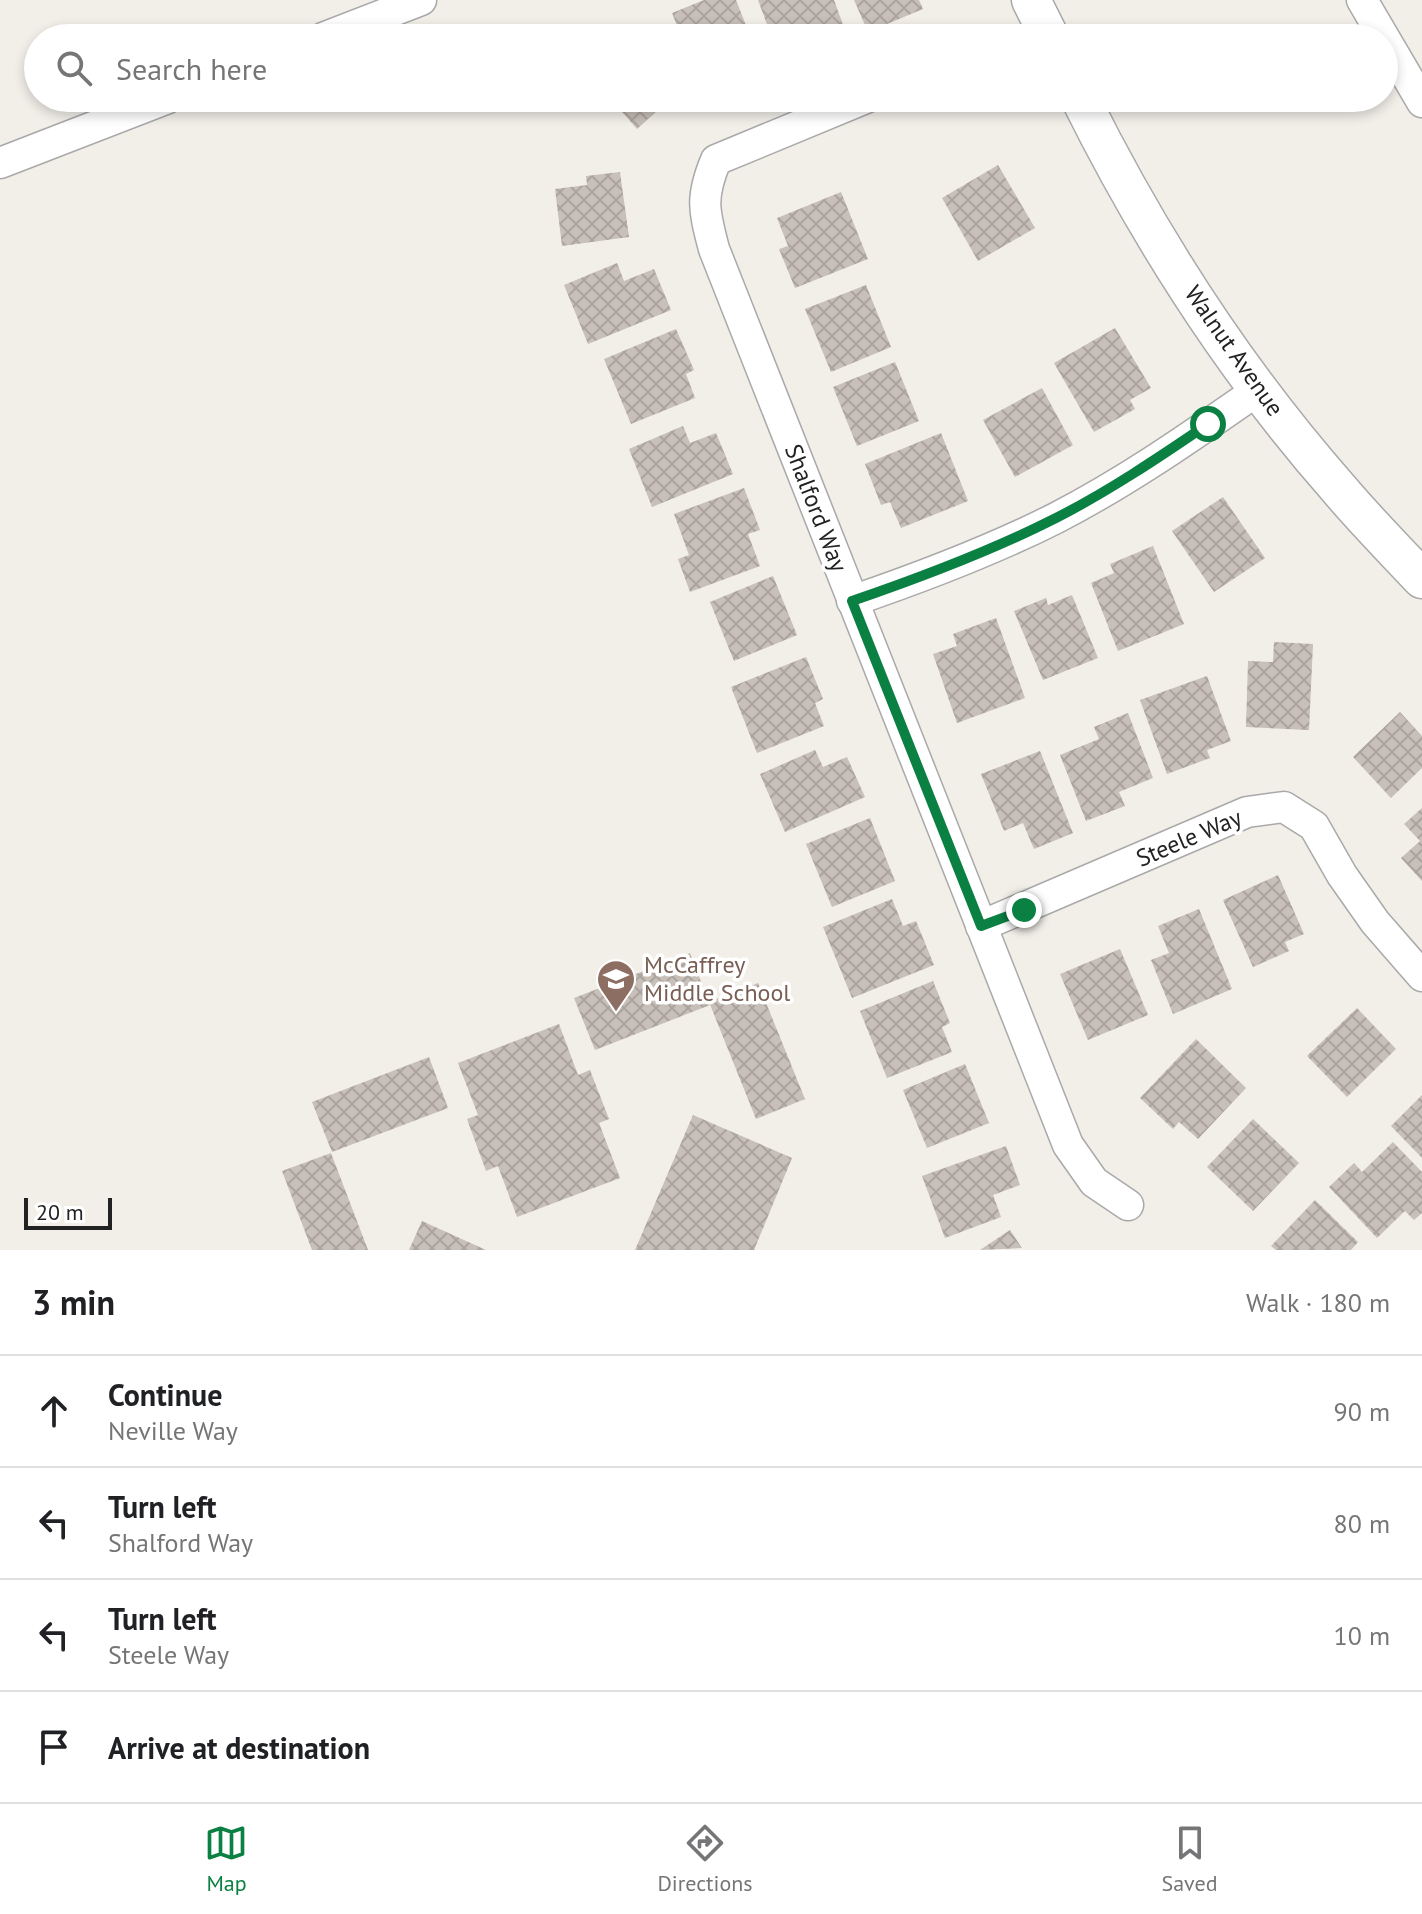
<!DOCTYPE html>
<html lang="en">
<head>
<meta charset="utf-8">
<style>
  :root { --surface:#fff; --page:#f6f6f6; --text:#202124; --muted:#757577; --line:#e0e0e0; --accent:#0b8043 }
  body { margin:0; font-family:"PT Sans",sans-serif; background:var(--page); color:var(--text) }
  .scale { position:absolute; left:24px; bottom:20px; width:88px; box-sizing:border-box; padding-left:8px; border:4px solid #222; border-top:0; font-size:22px; line-height:28px; white-space:nowrap; color:#222; -webkit-text-stroke:6px #fff; paint-order:stroke }
  .stop { position:absolute; width:24px; height:24px; margin:-18px; border:6px solid #0b8043; border-radius:50%; background:#fff }
  .stop.end { background:#0b8043; border-color:#fff; box-shadow:0 2px 8px #0008 }
  .list { margin:0; padding:0; list-style:none }
  h2 { display:flex; justify-content:space-between; align-items:center; height:104px; margin:0; padding:0 32px; font-size:34px }
  h2 small { font-size:26px; font-weight:400; color:var(--muted) }
  .list li { display:grid; grid-template-columns:52px 1fr auto; gap:24px; align-items:center; box-sizing:border-box; height:112px; padding:0 32px; border-top:2px solid var(--line) }
  .list b { display:block; font-size:30px; white-space:nowrap }
  .list p { margin:0; font-size:26px; white-space:nowrap; color:var(--muted) }
  .list em { font-size:26px; font-style:normal; color:var(--muted) }
  .icon { flex:none; width:44px; height:44px; fill:none; stroke:currentColor; stroke-width:2; stroke-linecap:round; stroke-linejoin:round }
  .map { position:relative; flex:none; width:1422px; height:1250px; overflow:hidden }
  .search { position:absolute; background:var(--surface); box-shadow:0 4px 12px #0003; left:24px; right:24px; top:24px; height:88px; display:flex; align-items:center; gap:20px; box-sizing:border-box; padding:0 28px; border-radius:44px; color:var(--muted); font-size:30px }
  .sheet { height:552px; background:var(--surface) }
  nav { display:flex; justify-content:space-around; align-items:center; box-sizing:border-box; height:112px; border-top:2px solid var(--line); background:var(--surface); font-size:22px; color:var(--muted) }
  nav a { display:grid; justify-items:center; gap:4px }
  nav .on { color:var(--accent) }
  .map>svg:first-child { display:block }
  .building { fill:url(#building-cross-hatch) }
  .lines { fill:none; stroke-linecap:round; stroke-linejoin:round }
  .minor-casing { stroke:#a9a9a9; stroke-width:33 }
  .tertiary-casing { stroke:#a9a9a9; stroke-width:41 }
  .minor { stroke:#fff; stroke-width:30 }
  .tertiary { stroke:#fff; stroke-width:38 }
  .route { stroke:#0b8043; stroke-width:10 }
  .labels { text-anchor:middle; stroke-width:7; stroke-linejoin:round; paint-order:stroke }
  .street-label { font-size:24px; fill:#222; stroke:#fff }
  .education-label { font-size:24px; fill:#785e54; stroke:#fff; text-anchor:start }
</style>
</head>
<body>
<div class="map">
<svg width="1422" height="1250" viewBox="0 0 1422 1250">
  <defs>
    <pattern id="building-cross-hatch" width="8" height="8" patternUnits="userSpaceOnUse" patternTransform="scale(2)"><rect width="8" height="8" fill="#c7bfb8"/><path d="M0 0l8 8M0 8l8-8" fill="none" stroke="#aba49e"/></pattern>
  </defs>
  <rect width="100%" height="100%" fill="#f2efe9"/>
  <!-- building -->
  <g class="building">
    <path d="M704 0H736L751 38H682L672 13Z"/>
    <path d="M758 0H834L846 33 834 38H772Z"/>
    <path d="M854 0H919L923 9 868 32Z"/>
    <path d="M610 98H671L637 129Z"/>
    <path d="M998 165 1035 228 978 261 942 198Z"/>
    <path d="M620 172 629 237 562 246 555 189 587 185 586 176Z"/>
    <path d="M841 192 868 259 795 288 779 249 788 246 777 218Z"/>
    <path d="M617 263 624 281 654 269 671 310 588 344 564 285Z"/>
    <path d="M866 285 891 347 831 372 805 309Z"/>
    <path d="M1115 328 1151 388 1130 400 1135 409 1094 432 1054 363Z"/>
    <path d="M676 329 694 370 686 374 695 398 631 424 604 359Z"/>
    <path d="M895 362 919 421 857 446 833 387Z"/>
    <path d="M1042 388 1073 445 1015 477 983 420Z"/>
    <path d="M683 426 690 443 716 433 733 474 652 507 629 449Z"/>
    <path d="M941 433 968 501 901 528 890 502 881 505 865 464Z"/>
    <path d="M744 488 760 530 748 534 760 566 690 592 678 559 689 555 674 514Z"/>
    <path d="M1223 497 1265 558 1214 592 1172 531Z"/>
    <path d="M1153 546 1184 624 1118 651 1091 583 1114 573 1110 564Z"/>
    <path d="M773 576 797 635 734 661 710 602Z"/>
    <path d="M1072 595 1098 658 1043 680 1014 611 1046 598 1048 605Z"/>
    <path d="M996 618 1025 698 957 723 933 654 957 646 953 634Z"/>
    <path d="M1274 642 1313 644 1309 730 1246 727 1248 661 1273 662Z"/>
    <path d="M806 657 823 699 815 703 824 726 757 753 731 687Z"/>
    <path d="M1207 676 1231 741 1207 750 1210 758 1167 774 1140 700Z"/>
    <path d="M1400 712 1422 736V768L1391 798 1353 757Z"/>
    <path d="M1128 713 1153 778 1119 792 1125 806 1086 821 1060 755 1099 739 1094 727Z"/>
    <path d="M815 750 823 767 847 757 865 797 785 832 760 774Z"/>
    <path d="M1040 751 1073 833 1034 849 1023 823 1004 831 981 774Z"/>
    <path d="M1422 808V881L1401 858 1420 841 1404 824Z"/>
    <path d="M870 818 895 881 832 907 806 844Z"/>
    <path d="M1278 875 1304 934 1285 942 1289 951 1253 967 1223 900Z"/>
    <path d="M892 899 903 926 916 921 934 965 852 998 823 927Z"/>
    <path d="M1199 909 1232 989 1173 1014 1151 960 1169 953 1158 926Z"/>
    <path d="M1120 949 1148 1015 1088 1040 1060 974Z"/>
    <path d="M690 953 710 1005 595 1050 574 998Z"/>
    <path d="M933 981 950 1023 942 1027 952 1052 887 1078 860 1011Z"/>
    <path d="M758 983 805 1099 756 1119 709 1002Z"/>
    <path d="M1357 1008 1396 1049 1347 1097 1307 1056Z"/>
    <path d="M559 1024 578 1075 590 1070 609 1119 599 1123 620 1178 517 1217 498 1166 486 1171 467 1119 478 1115 458 1063Z"/>
    <path d="M1196 1039 1246 1088 1198 1139 1179 1122 1173 1129 1140 1098Z"/>
    <path d="M429 1057 448 1108 332 1152 312 1102Z"/>
    <path d="M965 1064 989 1123 927 1148 903 1090Z"/>
    <path d="M1422 1095V1158L1391 1126Z"/>
    <path d="M693 1115 792 1158 754 1250H635Z"/>
    <path d="M1253 1119 1299 1163 1253 1211 1207 1167Z"/>
    <path d="M1393 1142 1422 1172V1213L1414 1220 1405 1211 1377 1238 1329 1187 1354 1163 1362 1172Z"/>
    <path d="M1006 1146 1020 1185 993 1195 1001 1217 945 1238 922 1176Z"/>
    <path d="M331 1153 368 1250H312L282 1171Z"/>
    <path d="M1315 1200 1358 1242 1351 1250H1276L1271 1246Z"/>
    <path d="M422 1221 486 1250H409Z"/>
    <path d="M1010 1230 1022 1248 980 1250Z"/>
  </g>
  <g class="lines">
    <defs>
      <g id="minor">
        <path d="M1362 0 1422 102"/>
        <path d="M323 38 421 0"/>
        <path d="M866 98 716 160C700 198 704 211 714 249L1068 1145 1094 1182 1128 1205"/>
        <path d="M0 163 168 98"/>
        <path d="M852 601C922 577 991 551 1056 518 1128 481 1193 435 1258 390"/>
        <path d="M981 926 1247 812 1284 807 1314 826 1342 875 1375 922 1422 976"/>
      </g>
      <g id="tertiary">
        <path d="M1031 0 1050 38"/>
        <path d="M1080 98C1149 237 1236 372 1339 489 1365 520 1394 549 1422 579"/>
      </g>
    </defs>
    <!-- minor casing -->
    <use href="#minor" class="minor-casing"/>
    <!-- tertiary casing -->
    <use href="#tertiary" class="tertiary-casing"/>
    <!-- minor -->
    <use href="#minor" class="minor"/>
    <!-- tertiary -->
    <use href="#tertiary" class="tertiary"/>
  </g>
  <g class="lines">
    <!-- route -->
    <path class="route" d="M1024 910 981 926 852 601C922 577 991 551 1056 518 1109 491 1158 458 1208 424"/>
  </g>
  <!-- icons -->
  <defs>
    <symbol id="school-pin" viewBox="-11 -11 22 30"><path d="M0 17L-7.5 6A9.5 9.5 0 1 1 7.5 6Z" fill="#8d6e63" stroke="#fff"/><path d="M0-5L7-2L0 1L-7-2ZM-4 1L0 2.5L4 1V4Q0 6-4 4Z" fill="#fff"/></symbol>
  </defs>
  <g fill-rule="evenodd">
    <use href="#school-pin" x="594" y="957" width="44" height="60"/>
  </g>
  <g class="labels">
    <!-- street labels -->
    <g class="street-label">
      <text transform="translate(1234 351) rotate(55)" y="8">Walnut Avenue</text>
      <text transform="translate(816 508) rotate(69)" y="8">Shalford Way</text>
      <text transform="translate(1189 838) rotate(-23)" y="8">Steele Way</text>
    </g>
    <!-- education labels -->
    <g class="education-label">
      <text x="644" y="973">McCaffrey<tspan x="644" dy="28">Middle School</tspan></text>
    </g>
  </g>
</svg>
<div class="scale">20 m</div>
<div class="stop" style="left:1208px;top:424px"></div>
<div class="stop end" style="left:1024px;top:910px"></div>
<div class="search"><svg class="icon" aria-label="search" viewBox="0 0 24 24"><circle cx="10" cy="10" r="6"/><path d="M15 15l6 6"/></svg>Search here</div>
</div>
<section class="sheet">
<h2>3 min<small>Walk · 180 m</small></h2>
<ul class="list">
<li><svg class="icon" aria-label="ahead" viewBox="0 0 24 24"><path d="M12 20V5M6 11l6-6 6 6"/></svg><div><b>Continue</b><p>Neville Way</p></div><em>90 m</em></li>
<li><svg class="icon" aria-label="left" viewBox="0 0 24 24"><path d="M17 20v-9H6M10 6l-5 5 5 5"/></svg><div><b>Turn left</b><p>Shalford Way</p></div><em>80 m</em></li>
<li><svg class="icon" aria-label="left" viewBox="0 0 24 24"><path d="M17 20v-9H6M10 6l-5 5 5 5"/></svg><div><b>Turn left</b><p>Steele Way</p></div><em>10 m</em></li>
<li><svg class="icon" aria-label="arrive" viewBox="0 0 24 24"><path d="M6 21V4h12l-3 4 3 4H6"/></svg><div><b>Arrive at destination</b></div></li>
</ul>
</section>
<nav>
<a class="on"><svg class="icon" aria-label="map" viewBox="0 0 24 24"><path d="M3 6l6-2 6 2 6-2v14l-6 2-6-2-6 2zM9 4v14M15 6v14"/></svg>Map</a>
<a><svg class="icon" aria-label="directions" viewBox="0 0 24 24"><path d="M12 3l9 9-9 9-9-9zM9 14v-3h6M13 9l2 2-2 2"/></svg>Directions</a>
<a><svg class="icon" aria-label="saved" viewBox="0 0 24 24"><path d="M7 4h10v16l-5-4-5 4z"/></svg>Saved</a>
</nav>
</body>
</html>
